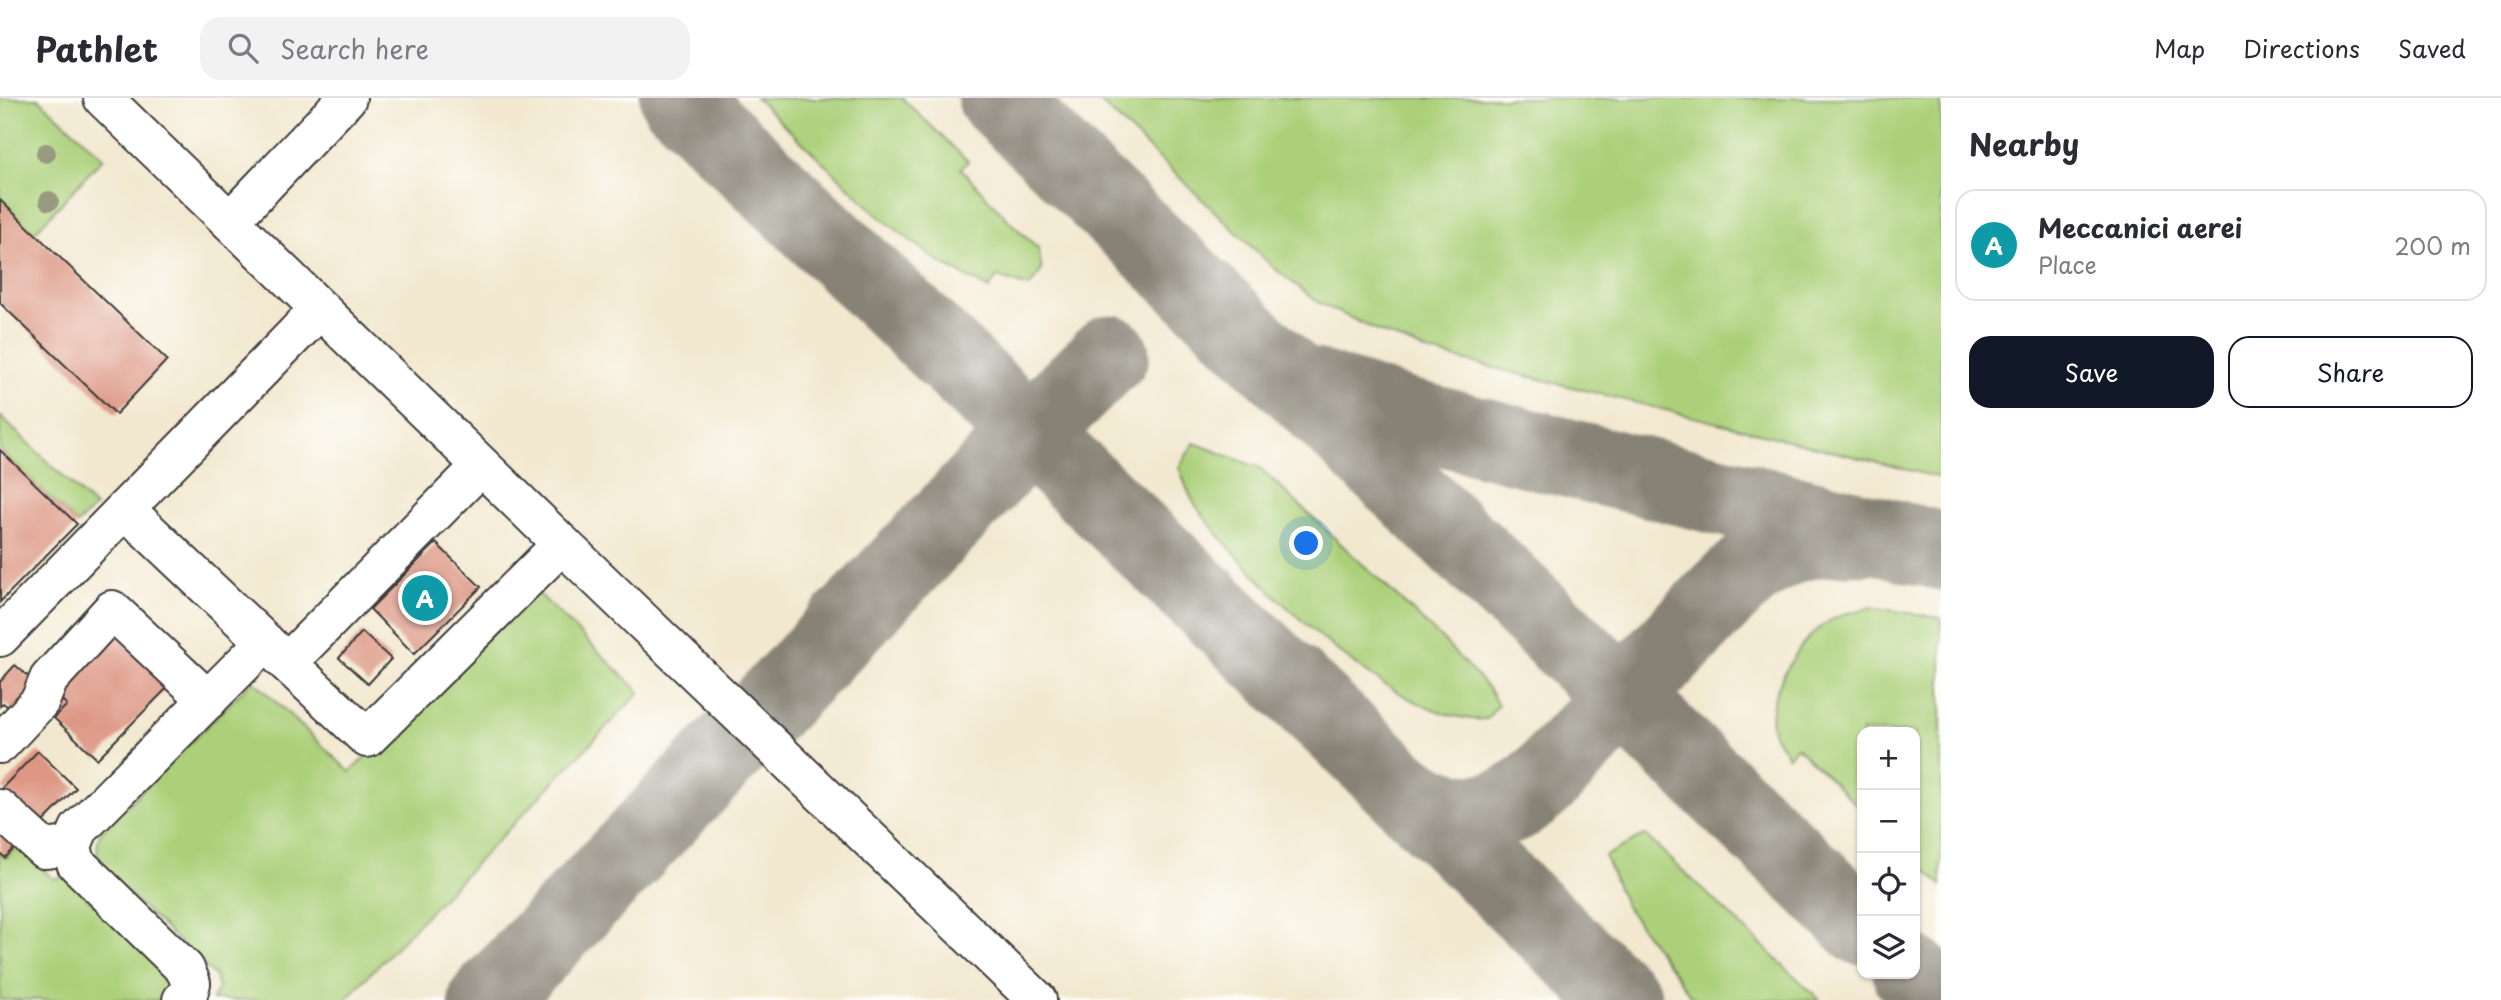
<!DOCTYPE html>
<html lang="en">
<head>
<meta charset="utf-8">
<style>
  :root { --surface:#fff; --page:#f2f2f3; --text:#2b2b33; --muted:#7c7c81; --line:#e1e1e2; --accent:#111827 }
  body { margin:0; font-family:"Playpen Sans",sans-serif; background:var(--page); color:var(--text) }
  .controls { position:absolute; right:21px; bottom:21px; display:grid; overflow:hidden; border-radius:14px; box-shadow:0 2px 5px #0004 }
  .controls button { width:63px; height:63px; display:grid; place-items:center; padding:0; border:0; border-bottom:2px solid var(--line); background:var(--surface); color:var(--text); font:35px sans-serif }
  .you { position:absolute; left:1307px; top:446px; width:24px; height:24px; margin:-18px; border:5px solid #fff; border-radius:50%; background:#1a73e8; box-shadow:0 0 0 10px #1a73e833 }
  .badge { display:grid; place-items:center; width:46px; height:46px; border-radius:50%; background:var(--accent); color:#fff; font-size:23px; font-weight:700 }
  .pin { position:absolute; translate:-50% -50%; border:4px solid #fff; box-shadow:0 2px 7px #0006 }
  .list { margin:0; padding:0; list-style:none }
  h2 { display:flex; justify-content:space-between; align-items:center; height:91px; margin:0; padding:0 28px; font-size:30px }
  h2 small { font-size:23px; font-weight:400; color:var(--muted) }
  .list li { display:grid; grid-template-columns:46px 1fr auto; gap:21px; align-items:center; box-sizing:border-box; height:112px; margin:0 14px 14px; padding:0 14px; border:2px solid var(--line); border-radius:21px }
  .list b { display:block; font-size:26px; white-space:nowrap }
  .list p { margin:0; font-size:23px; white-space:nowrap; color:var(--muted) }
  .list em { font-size:23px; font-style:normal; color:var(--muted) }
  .actions { display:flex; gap:14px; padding:21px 28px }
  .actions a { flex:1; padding:16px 0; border:2px solid var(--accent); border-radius:21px; text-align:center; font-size:24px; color:var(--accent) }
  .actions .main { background:var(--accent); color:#fff }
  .icon { flex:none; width:38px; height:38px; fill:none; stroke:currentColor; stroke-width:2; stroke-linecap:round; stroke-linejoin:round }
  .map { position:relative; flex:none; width:1941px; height:902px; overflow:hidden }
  header { display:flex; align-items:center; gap:42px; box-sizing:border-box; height:98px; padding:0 35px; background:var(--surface); border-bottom:2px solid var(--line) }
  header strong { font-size:33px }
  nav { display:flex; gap:38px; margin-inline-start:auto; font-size:24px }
  .search { width:490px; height:63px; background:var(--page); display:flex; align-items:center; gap:18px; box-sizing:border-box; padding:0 24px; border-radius:21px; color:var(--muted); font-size:26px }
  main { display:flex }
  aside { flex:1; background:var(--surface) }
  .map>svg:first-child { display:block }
  .green { fill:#abd079; stroke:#64764a; stroke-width:2 }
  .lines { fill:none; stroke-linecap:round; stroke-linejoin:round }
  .taxiway { stroke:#878276; stroke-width:79 }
  .building { fill:#dd9784 }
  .minor-casing { stroke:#3c3b37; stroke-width:42 }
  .minor { stroke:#fff; stroke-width:38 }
  .tree { fill:#989a7f }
</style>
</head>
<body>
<header>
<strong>Pathlet</strong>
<div class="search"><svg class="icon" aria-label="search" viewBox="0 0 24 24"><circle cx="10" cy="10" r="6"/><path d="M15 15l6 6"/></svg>Search here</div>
<nav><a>Map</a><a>Directions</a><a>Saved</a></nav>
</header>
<main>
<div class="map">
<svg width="1941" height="902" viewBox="0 0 1941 902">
  <rect width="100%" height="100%" fill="#fdfcf7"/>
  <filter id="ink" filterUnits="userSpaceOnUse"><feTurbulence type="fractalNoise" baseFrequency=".0143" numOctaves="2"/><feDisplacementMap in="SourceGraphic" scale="14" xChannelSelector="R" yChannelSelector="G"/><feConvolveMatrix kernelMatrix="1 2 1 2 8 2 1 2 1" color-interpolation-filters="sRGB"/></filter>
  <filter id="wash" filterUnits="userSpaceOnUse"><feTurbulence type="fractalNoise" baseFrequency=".00686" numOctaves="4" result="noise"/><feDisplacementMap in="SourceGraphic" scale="28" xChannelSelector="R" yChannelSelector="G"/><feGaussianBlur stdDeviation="1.57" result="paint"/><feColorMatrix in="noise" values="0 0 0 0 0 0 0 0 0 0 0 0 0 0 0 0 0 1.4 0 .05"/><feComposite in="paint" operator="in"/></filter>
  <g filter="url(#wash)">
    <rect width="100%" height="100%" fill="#f2e8cf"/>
    <!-- green -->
    <g class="green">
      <path d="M0 0H38L103 60 34 135 0 102Z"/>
      <path d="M756 0H902L968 63 961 71 1010 124 1038 150 1042 172 1029 189 997 179 989 191 939 164 880 119Z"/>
      <path d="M1096 0H1941V380L1430 254 1378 233 1319 205 1275 171Z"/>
      <path d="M0 318 95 409 77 426 0 352Z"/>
      <path d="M1194 345 1260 370 1442 541 1488 590 1498 607 1487 621C1398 630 1245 477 1196 408 1188 397 1184 382 1179 369Z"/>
      <path d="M535 492 640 594 345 902H212L218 890 215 878 111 779C98 761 94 756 100 735L253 582 350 674Z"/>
      <path d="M1872 509 1941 520V787L1915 762V634H1862V712L1797 649 1788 659C1784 652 1778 644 1774 636 1762 604 1796 546 1822 528 1837 517 1855 513 1872 509Z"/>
      <path d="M1645 737 1820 902H1697L1688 894 1625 807 1605 758Z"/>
      <path d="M18 747 53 781 65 779 175 880 167 902H0V755L6 760Z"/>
    </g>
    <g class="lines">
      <!-- taxiway -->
      <g class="taxiway">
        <path d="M679 0 1623 902"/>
        <path d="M997 0 1862 828"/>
        <path d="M1310 289 1404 319 1941 453"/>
        <path d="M1398 687C1427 710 1466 724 1502 710 1533 699 1556 669 1578 646 1614 609 1649 572 1685 535 1714 506 1743 471 1780 452 1803 439 1838 437 1863 438"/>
        <path d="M1912 876 1939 902"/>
        <path d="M488 902 1030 335 1110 256"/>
      </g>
    </g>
    <g id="blocks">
      <!-- building -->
      <g class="building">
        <path d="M0 102 167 262 116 316 0 205Z"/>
        <path d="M0 352 77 426 0 504Z"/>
        <path d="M436 445 481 489 414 556 370 511Z"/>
        <path d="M113 532 170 587 97 661 54 620 67 607 54 594Z"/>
        <path d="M362 534 391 561 368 586 339 560Z"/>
        <path d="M15 567 40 589 16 615 3 605 0 608V584Z"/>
        <path d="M38 653 76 690 40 727 2 690Z"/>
        <path d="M0 730 18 747 5 760 0 755Z"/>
      </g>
    </g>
  </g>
  <g filter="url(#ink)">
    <use href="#blocks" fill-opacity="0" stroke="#3c3b37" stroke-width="2"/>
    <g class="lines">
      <defs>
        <g id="minor">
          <path d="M103 0 562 446 1037 902"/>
          <path d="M230 123 347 0"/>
          <path d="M125 411 287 565 481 368"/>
          <path d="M0 539 320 211"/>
          <path d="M287 565 367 640 562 446"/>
          <path d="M0 646 40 603 49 581 112 512 208 602"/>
          <path d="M0 711 44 751 72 748"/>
          <path d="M182 902 188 896 191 885 185 871 76 765 72 748 79 731 265 544"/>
        </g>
      </defs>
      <!-- minor casing -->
      <use href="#minor" class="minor-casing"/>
      <!-- minor -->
      <use href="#minor" class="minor"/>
    </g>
    <!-- trees -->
    <g class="tree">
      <circle cx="46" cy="55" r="10"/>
      <circle cx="49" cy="103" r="10"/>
    </g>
  </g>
</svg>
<div class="controls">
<button>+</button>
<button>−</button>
<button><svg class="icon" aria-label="locate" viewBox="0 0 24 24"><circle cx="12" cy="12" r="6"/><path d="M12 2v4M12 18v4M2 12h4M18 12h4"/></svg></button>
<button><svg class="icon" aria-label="layers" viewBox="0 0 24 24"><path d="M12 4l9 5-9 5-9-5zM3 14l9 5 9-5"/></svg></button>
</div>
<div class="you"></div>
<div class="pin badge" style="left:425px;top:500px;background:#0f9aa8">A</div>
</div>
<aside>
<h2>Nearby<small></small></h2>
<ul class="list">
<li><span class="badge" style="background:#0f9aa8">A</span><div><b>Meccanici aerei</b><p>Place</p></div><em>200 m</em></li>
</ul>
<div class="actions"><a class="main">Save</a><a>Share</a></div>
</aside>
</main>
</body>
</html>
